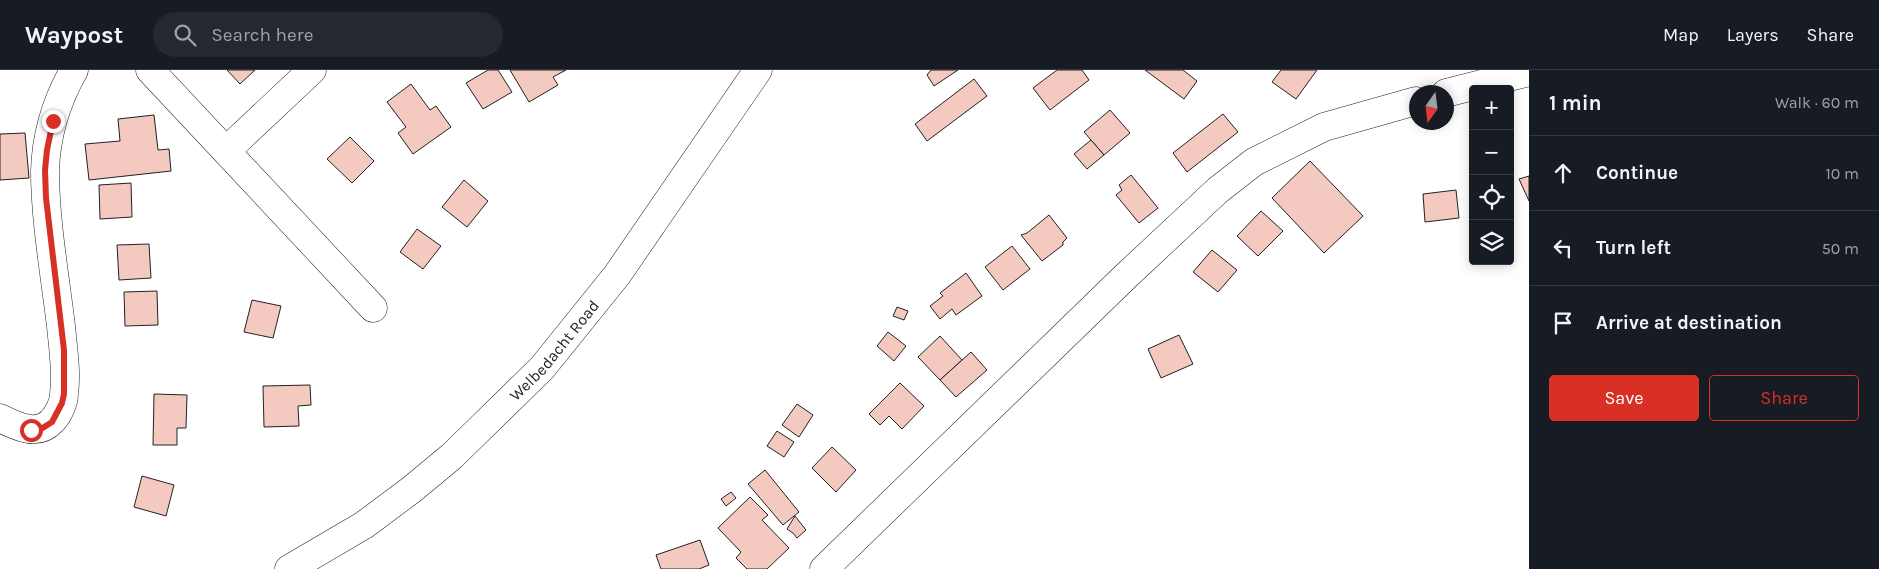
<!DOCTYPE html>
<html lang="en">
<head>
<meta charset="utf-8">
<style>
  :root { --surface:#171b24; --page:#242831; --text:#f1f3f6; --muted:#9ea1a6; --line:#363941; --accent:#d93025 }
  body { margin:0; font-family:Karla,sans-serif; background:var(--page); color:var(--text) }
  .controls { position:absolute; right:15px; top:15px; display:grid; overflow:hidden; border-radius:5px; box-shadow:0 2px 12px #0003 }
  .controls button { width:45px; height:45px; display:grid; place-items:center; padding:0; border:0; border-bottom:1px solid var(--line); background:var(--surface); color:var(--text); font:25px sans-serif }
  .compass { position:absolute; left:1409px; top:15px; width:45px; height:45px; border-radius:50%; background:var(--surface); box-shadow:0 2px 12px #0003; rotate:194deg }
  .stop { position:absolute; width:15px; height:15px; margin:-11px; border:4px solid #d93025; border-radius:50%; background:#fff }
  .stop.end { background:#d93025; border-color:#fff; box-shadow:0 1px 5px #0008 }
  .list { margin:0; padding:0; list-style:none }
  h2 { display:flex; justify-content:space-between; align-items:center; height:65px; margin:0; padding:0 20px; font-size:21px }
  h2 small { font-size:16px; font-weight:400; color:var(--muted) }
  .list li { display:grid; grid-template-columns:32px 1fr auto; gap:15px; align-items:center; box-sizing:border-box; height:75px; padding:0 20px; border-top:1px solid var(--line) }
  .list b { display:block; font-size:19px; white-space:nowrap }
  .list em { font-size:16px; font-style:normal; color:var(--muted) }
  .actions { display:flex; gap:10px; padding:15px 20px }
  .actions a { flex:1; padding:11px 0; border:1px solid var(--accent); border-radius:5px; text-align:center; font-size:18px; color:var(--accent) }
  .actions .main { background:var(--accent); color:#fff }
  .icon { flex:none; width:28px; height:28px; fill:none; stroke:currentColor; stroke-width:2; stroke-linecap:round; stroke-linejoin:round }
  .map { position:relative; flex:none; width:1529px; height:499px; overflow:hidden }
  header { display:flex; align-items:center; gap:30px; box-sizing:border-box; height:70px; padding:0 25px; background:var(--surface); border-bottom:1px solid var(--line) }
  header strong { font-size:24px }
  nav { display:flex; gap:28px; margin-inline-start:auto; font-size:18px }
  .search { width:350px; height:45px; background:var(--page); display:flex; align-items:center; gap:12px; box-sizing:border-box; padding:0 18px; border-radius:28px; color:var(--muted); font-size:19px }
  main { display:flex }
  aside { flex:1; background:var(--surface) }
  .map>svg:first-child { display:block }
  .building { fill:#f3c9c0; stroke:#222 }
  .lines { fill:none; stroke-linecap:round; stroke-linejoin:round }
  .street-casing { stroke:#222; stroke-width:29 }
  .secondary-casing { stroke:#222; stroke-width:29 }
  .street { stroke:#fff; stroke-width:28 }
  .secondary { stroke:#fff; stroke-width:28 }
  .route { stroke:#d93025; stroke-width:6 }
  .labels { text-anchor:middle; stroke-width:4; stroke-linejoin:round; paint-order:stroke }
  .street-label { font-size:16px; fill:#222; stroke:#fff }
</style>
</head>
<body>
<header>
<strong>Waypost</strong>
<div class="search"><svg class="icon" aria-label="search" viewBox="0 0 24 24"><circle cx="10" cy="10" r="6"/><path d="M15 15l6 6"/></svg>Search here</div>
<nav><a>Map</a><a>Layers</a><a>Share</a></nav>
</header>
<main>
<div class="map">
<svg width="1529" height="499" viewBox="0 0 1529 499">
  <rect width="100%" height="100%" fill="#fff"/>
  <!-- building -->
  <g class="building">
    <path d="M227 0H255L240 14Z"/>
    <path d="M488 0H498L512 22 483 39 466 13Z"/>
    <path d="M510 0H566L553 7 558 15 529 32Z"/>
    <path d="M931 0H958L934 16 927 5Z"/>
    <path d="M1057 0H1082L1089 10 1050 40 1033 18Z"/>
    <path d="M1145 0H1183L1197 11 1184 29Z"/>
    <path d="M1281 0H1317L1296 29 1272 12Z"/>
    <path d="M974 9 987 26 927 71 915 54Z"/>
    <path d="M411 14 430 40 436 36 451 57 413 84 398 63 406 57 387 32Z"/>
    <path d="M1110 40 1130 63 1104 85 1084 62Z"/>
    <path d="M1223 44 1238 62 1187 102 1173 83Z"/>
    <path d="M154 45 158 80 169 79 171 101 89 110 85 74 120 71 118 49Z"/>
    <path d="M25 63 29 108 0 110V64Z"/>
    <path d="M350 67 374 91 352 113 327 89Z"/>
    <path d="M1091 70 1104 85 1087 99 1074 84Z"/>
    <path d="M1310 91 1363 146 1324 183 1272 128Z"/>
    <path d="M1131 105 1158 138 1139 153 1116 125 1122 120 1119 115Z"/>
    <path d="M1529 106V131L1519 109Z"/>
    <path d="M464 110 488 131 467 157 442 137Z"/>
    <path d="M131 113 132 147 100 149 99 115Z"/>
    <path d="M1456 120 1459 148 1425 152 1423 124Z"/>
    <path d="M1261 141 1283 161 1258 186 1237 166Z"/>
    <path d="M1049 145 1067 168 1063 172V175L1042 191 1021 165 1027 163Z"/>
    <path d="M417 159 441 176 423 199 400 182Z"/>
    <path d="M149 174 151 208 119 210 117 175Z"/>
    <path d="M1012 176 1030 199 1003 220 985 197Z"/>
    <path d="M1212 180 1237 200 1218 222 1193 202Z"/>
    <path d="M966 203 982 226 956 245 952 239 940 249 930 236 943 226 940 223Z"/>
    <path d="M157 221 158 255 125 256 124 222Z"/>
    <path d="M252 230 281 236 273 268 244 262Z"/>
    <path d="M897 237 908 241 904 250 893 246Z"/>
    <path d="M888 262 906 276 894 291 877 276Z"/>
    <path d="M1179 265 1193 294 1161 308 1148 279Z"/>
    <path d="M940 266 962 290 940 310 918 287Z"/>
    <path d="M971 282 987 300 956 327 940 310Z"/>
    <path d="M900 313 924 336 902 359 889 346 880 355 869 344Z"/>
    <path d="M310 315 311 335 298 336 299 356 264 357 263 316Z"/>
    <path d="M154 324 187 325 186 358H177V375H153Z"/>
    <path d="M797 334 813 345 799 367 782 355Z"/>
    <path d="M777 361 794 372 784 387 767 376Z"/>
    <path d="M832 377 856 400 836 422 812 398Z"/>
    <path d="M765 400 799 442 783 455 748 414Z"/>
    <path d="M142 406 174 415 166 446 134 437Z"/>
    <path d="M731 422 736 428 726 436 721 429Z"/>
    <path d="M750 427 768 445 762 450 789 478 767 499H747L736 488 741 482 718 458Z"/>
    <path d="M795 446 806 460 797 468 793 463 787 459Z"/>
    <path d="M700 470 709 495 699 499H661L656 485Z"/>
  </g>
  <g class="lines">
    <defs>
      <g id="street">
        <path d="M150 0 373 238"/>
        <path d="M1446 23 1529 2"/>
        <path d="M227 80 312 0"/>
        <path d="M0 348C16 356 37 367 52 351 58 345 64 333 64 324 67 302 63 278 61 256 55 206 45 150 45 101 46 66 57 30 74 0"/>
        <path d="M824 499 1127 205 1218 120 1254 92 1324 57 1416 31"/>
      </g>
      <g id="secondary">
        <path id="s1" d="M289 499 364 455 411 420 452 386 542 298 617 205 758 0"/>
      </g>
    </defs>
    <!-- street casing -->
    <use href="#street" class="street-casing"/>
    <!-- secondary casing -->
    <use href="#secondary" class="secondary-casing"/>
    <!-- street -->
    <use href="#street" class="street"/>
    <!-- secondary -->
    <use href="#secondary" class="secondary"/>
  </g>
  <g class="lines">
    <!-- route -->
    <path class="route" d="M31 360 41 359 52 352 62 333 64 324V280L46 128 45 100 47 80 53 51"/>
  </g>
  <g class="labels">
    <!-- street labels -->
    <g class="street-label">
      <text dy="6" stroke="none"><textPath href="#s1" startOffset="346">Welbedacht Road</textPath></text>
    </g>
  </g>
</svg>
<div class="controls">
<button>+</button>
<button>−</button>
<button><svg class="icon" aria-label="locate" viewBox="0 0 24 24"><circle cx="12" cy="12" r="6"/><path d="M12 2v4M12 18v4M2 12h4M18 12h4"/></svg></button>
<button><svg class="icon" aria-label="layers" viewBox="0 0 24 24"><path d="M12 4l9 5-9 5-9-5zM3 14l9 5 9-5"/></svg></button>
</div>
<svg class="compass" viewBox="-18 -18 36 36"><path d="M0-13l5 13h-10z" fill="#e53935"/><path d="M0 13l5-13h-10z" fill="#9ea1a6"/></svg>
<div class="stop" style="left:31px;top:360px"></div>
<div class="stop end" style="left:53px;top:51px"></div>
</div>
<aside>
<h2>1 min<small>Walk · 60 m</small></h2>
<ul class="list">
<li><svg class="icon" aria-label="ahead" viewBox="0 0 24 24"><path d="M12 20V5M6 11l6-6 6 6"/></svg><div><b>Continue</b></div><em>10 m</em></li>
<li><svg class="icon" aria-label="left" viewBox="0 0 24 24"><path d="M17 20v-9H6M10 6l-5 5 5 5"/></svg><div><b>Turn left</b></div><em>50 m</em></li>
<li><svg class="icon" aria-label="arrive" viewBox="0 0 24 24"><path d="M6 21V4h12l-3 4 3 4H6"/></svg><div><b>Arrive at destination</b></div></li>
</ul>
<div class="actions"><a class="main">Save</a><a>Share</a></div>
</aside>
</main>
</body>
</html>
